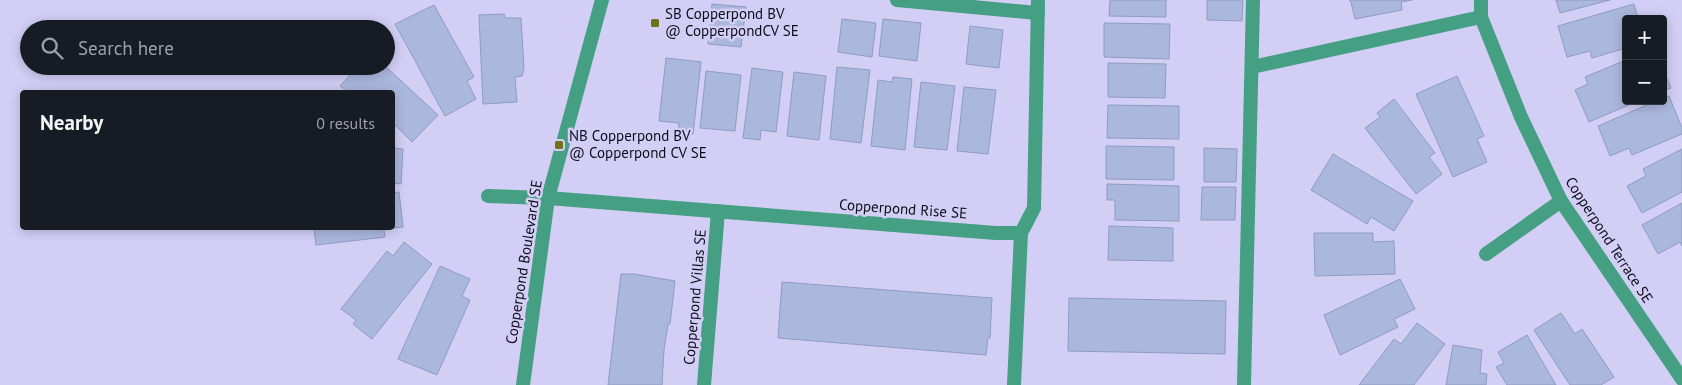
<!DOCTYPE html>
<html lang="en">
<head>
<meta charset="utf-8">
<style>
  :root { --surface:#171b24; --page:#242831; --text:#f1f3f6; --muted:#9ea1a6; --line:#363941 }
  body { margin:0; font-family:"PT Sans",sans-serif; background:var(--page); color:var(--text) }
  .controls { position:absolute; right:15px; top:15px; display:grid; overflow:hidden; border-radius:5px; box-shadow:0 2px 12px #0003 }
  .controls button { width:45px; height:45px; display:grid; place-items:center; padding:0; border:0; border-bottom:1px solid var(--line); background:var(--surface); color:var(--text); font:25px sans-serif }
  .list { margin:0; padding:0; list-style:none }
  h2 { display:flex; justify-content:space-between; align-items:center; height:65px; margin:0; padding:0 20px; font-size:21px }
  h2 small { font-size:16px; font-weight:400; color:var(--muted) }
  .icon { flex:none; width:28px; height:28px; fill:none; stroke:currentColor; stroke-width:2; stroke-linecap:round; stroke-linejoin:round }
  .map { position:relative; flex:none; width:1682px; height:385px; overflow:hidden }
  .search { position:absolute; background:var(--surface); box-shadow:0 2px 12px #0003; left:20px; top:20px; width:375px; height:55px; display:flex; align-items:center; gap:12px; box-sizing:border-box; padding:0 18px; border-radius:28px; color:var(--muted); font-size:19px }
  .panel { position:absolute; background:var(--surface); box-shadow:0 2px 12px #0003; left:20px; top:90px; width:375px; height:140px; border-radius:5px }
  .map>svg:first-child { display:block }
  .building { fill:#abb8dd; stroke:#8f9cbf }
  .lines { fill:none; stroke-linecap:round; stroke-linejoin:round }
  .service { stroke:#459f83; stroke-width:14 }
  .minor { stroke:#459f83; stroke-width:14 }
  .tertiary { stroke:#459f83; stroke-width:14 }
  .poi-dot { fill:#727318; stroke:#d2cef5; stroke-width:2 }
  .labels { text-anchor:middle; stroke-width:5; stroke-linejoin:round; paint-order:stroke }
  .poi-label { font-size:15px; fill:#0f0d1a; stroke:#d2cef5; text-anchor:start }
  .street-label { font-size:15px; fill:#0f0d1a; stroke:#d2cef5 }
</style>
</head>
<body>
<div class="map">
<svg width="1682" height="385" viewBox="0 0 1682 385">
  <rect width="100%" height="100%" fill="#d2cef5"/>
  <!-- building -->
  <g class="building">
    <path d="M1110 0H1166V17L1109 16Z"/>
    <path d="M1207 0H1243L1242 21 1207 20Z"/>
    <path d="M1349 0H1412L1401 2 1402 10 1355 19 1351 2Z"/>
    <path d="M1556 0H1610L1560 13Z"/>
    <path d="M712 4 746 7 741 47 708 44Z"/>
    <path d="M1634 4 1638 19H1626V48L1592 58 1590 51 1567 57 1558 26Z"/>
    <path d="M434 5 474 77 467 81 476 99 445 116 395 24Z"/>
    <path d="M504 14 505 18H521L524 68 522 76 515 77 517 102 483 104 479 15Z"/>
    <path d="M842 19 876 23 872 57 838 52Z"/>
    <path d="M883 19 921 23 917 61 879 56Z"/>
    <path d="M1104 23 1170 24 1169 59 1104 57Z"/>
    <path d="M970 26 1003 30 999 68 966 64Z"/>
    <path d="M666 58 701 62 693 134 678 132 679 123 659 121Z"/>
    <path d="M1626 60V101H1638L1589 122 1575 90 1588 84 1585 77Z"/>
    <path d="M1108 63 1166 64 1165 98 1108 97Z"/>
    <path d="M350 66H385L438 115 412 142 395 125 392 129V92H348L340 86 353 72 348 68Z"/>
    <path d="M837 67 870 70 861 143 830 139Z"/>
    <path d="M752 68 783 72 776 132 761 130 760 140 743 138Z"/>
    <path d="M1663 69 1671 88 1663 91Z"/>
    <path d="M706 71 741 75 735 131 700 128Z"/>
    <path d="M794 72 826 76 819 140 787 136Z"/>
    <path d="M1457 76 1484 136 1477 139 1487 162 1453 177 1416 94Z"/>
    <path d="M893 77 912 79 905 150 871 146 878 80 892 82Z"/>
    <path d="M921 82 955 86 947 150 914 147Z"/>
    <path d="M964 87 996 90 988 154 957 151Z"/>
    <path d="M1669 96 1682 128V134L1632 155 1629 148 1610 156 1598 126 1656 101H1663V98Z"/>
    <path d="M1394 99 1435 153 1429 157 1442 174 1416 194 1365 128 1380 117 1377 113Z"/>
    <path d="M1108 105 1179 106V139L1107 138Z"/>
    <path d="M1106 146 1174 147V180L1106 179Z"/>
    <path d="M392 148 403 149 401 184 392 183Z"/>
    <path d="M1204 148 1237 149 1236 182H1204Z"/>
    <path d="M1682 149V192L1642 213 1627 186 1646 176 1643 169Z"/>
    <path d="M1333 154 1413 201 1394 231 1371 217 1367 224 1311 190Z"/>
    <path d="M1107 184 1179 186V221L1115 220V200H1107Z"/>
    <path d="M1202 187H1236L1235 220H1201Z"/>
    <path d="M399 192 403 227 384 229 385 237 316 245 314 228H392V193Z"/>
    <path d="M1682 203V246L1680 242 1658 254 1642 225Z"/>
    <path d="M1109 226 1173 228V261L1108 260Z"/>
    <path d="M1314 233H1373V242L1394 241 1395 274 1315 276Z"/>
    <path d="M404 242 432 264 372 339 353 324 356 320 341 309 387 251 393 256Z"/>
    <path d="M440 266 470 279 462 296 470 300 437 375 398 359Z"/>
    <path d="M621 274H634L675 281 670 324H668L664 350 662 385H608Z"/>
    <path d="M1400 279 1415 309 1394 319 1398 327 1340 355 1324 315Z"/>
    <path d="M782 282 992 298 990 338H988L986 355 778 338Z"/>
    <path d="M1069 298 1226 301 1225 354 1068 351Z"/>
    <path d="M1561 313 1575 334 1582 329 1614 377 1601 385H1570L1534 330Z"/>
    <path d="M1417 323 1445 344 1414 385H1359L1394 339 1401 344Z"/>
    <path d="M1527 335 1556 385H1507L1496 367 1504 363 1498 352Z"/>
    <path d="M1453 345 1482 350 1480 373 1487 374 1486 385H1446Z"/>
  </g>
  <g class="lines">
    <!-- service -->
    <g class="service">
      <path d="M897 0 1038 13"/>
      <path d="M1252 67 1481 17"/>
      <path d="M704 385 718 211"/>
      <path d="M1014 385 1021 233"/>
      <path d="M1244 385 1253 0"/>
    </g>
    <!-- minor -->
    <g class="minor">
      <path d="M1481 0V17L1521 117 1561 201 1682 379"/>
      <path d="M488 196 548 198 996 233H1021L1034 208 1038 0"/>
      <path d="M1486 254 1561 201"/>
    </g>
    <!-- tertiary -->
    <path class="tertiary" d="M523 385 548 198 602 0"/>
  </g>
  <!-- markers -->
  <g class="poi-dot">
    <rect x="650" y="18" width="10" height="10" rx="2.5"/>
    <rect x="554" y="140" width="10" height="10" rx="2.5"/>
  </g>
  <g class="labels">
    <!-- poi labels -->
    <g class="poi-label">
      <text x="665" y="19">SB Copperpond BV<tspan x="665" dy="17">@ CopperpondCV SE</tspan></text>
      <text x="569" y="141">NB Copperpond BV<tspan x="569" dy="17">@ Copperpond CV SE</tspan></text>
    </g>
    <!-- street labels -->
    <g class="street-label">
      <text transform="translate(903 209) rotate(4)" y="5">Copperpond Rise SE</text>
      <text transform="translate(1609 240) rotate(57)" y="5">Copperpond Terrace SE</text>
      <text transform="translate(524 262) rotate(-81)" y="5">Copperpond Boulevard SE</text>
      <text transform="translate(695 297) rotate(-85)" y="5">Copperpond Villas SE</text>
    </g>
  </g>
</svg>
<div class="controls">
<button>+</button>
<button>−</button>
</div>
<div class="search"><svg class="icon" aria-label="search" viewBox="0 0 24 24"><circle cx="10" cy="10" r="6"/><path d="M15 15l6 6"/></svg>Search here</div>
<section class="panel">
<h2>Nearby<small>0 results</small></h2>
<ul class="list">
</ul>
</section>
</div>
</body>
</html>
